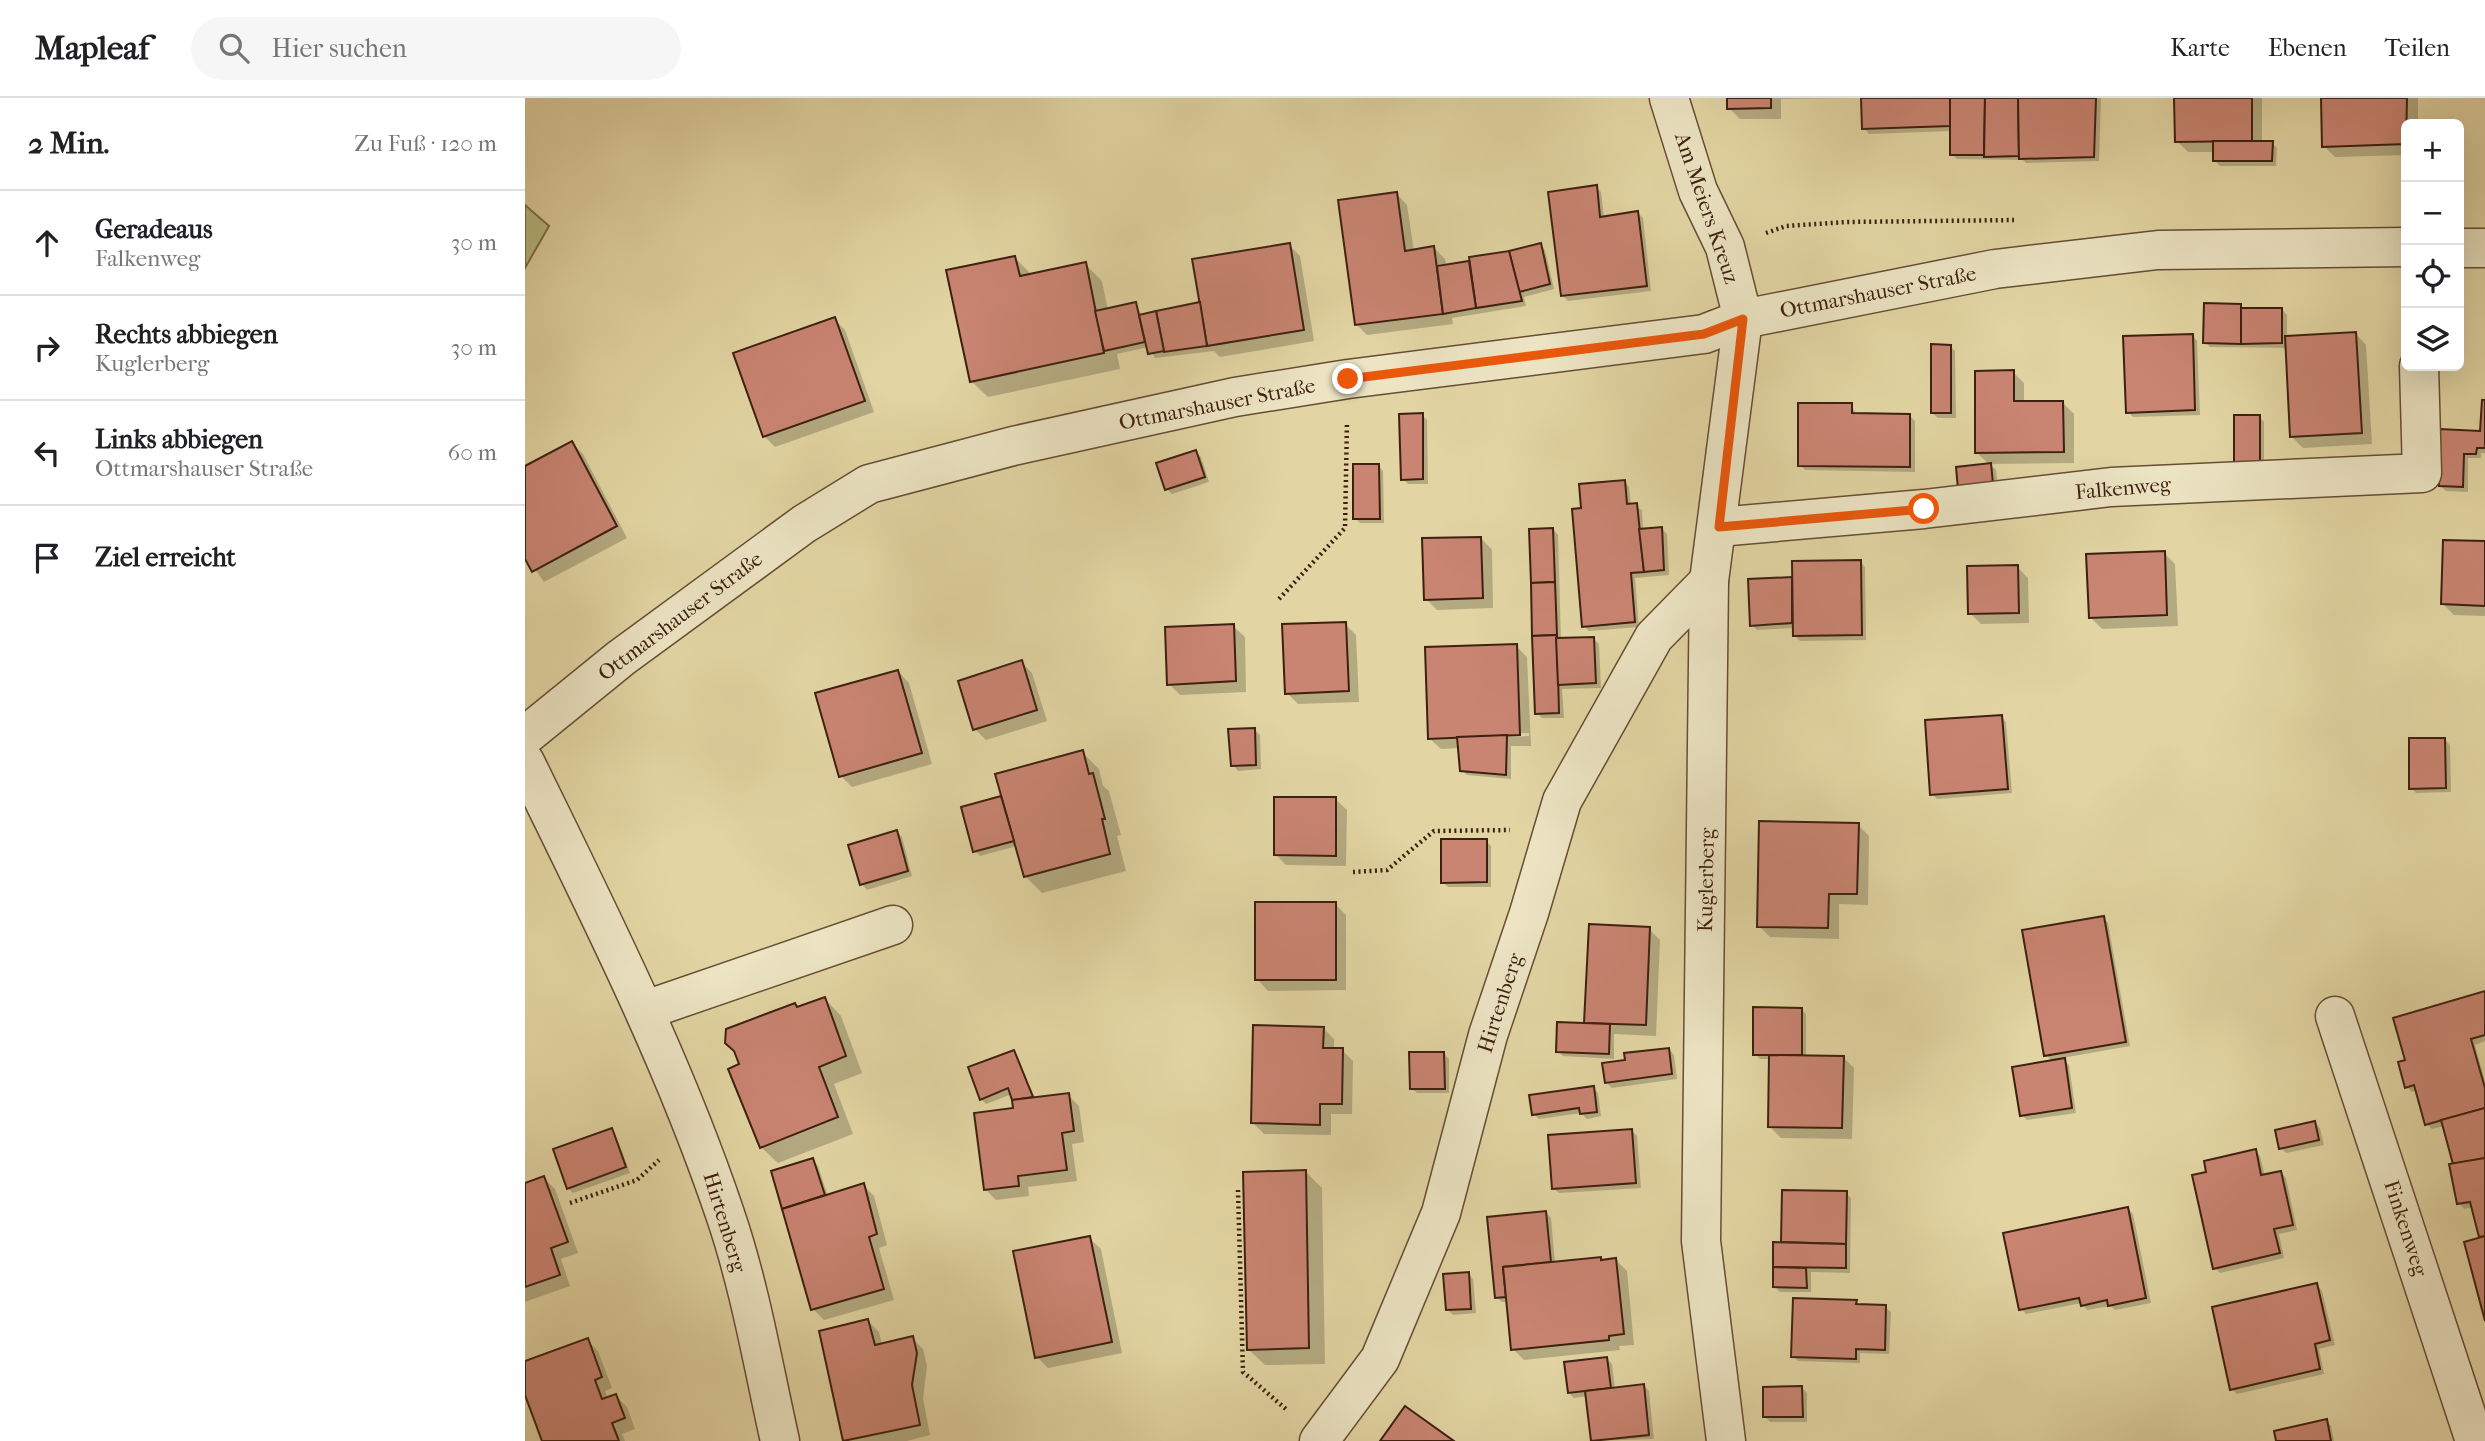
<!DOCTYPE html>
<html lang="de">
<head>
<meta charset="utf-8">
<style>
  :root { --surface:#fff; --page:#f6f6f6; --text:#202124; --muted:#757577; --line:#e0e0e0 }
  body { margin:0; font-family:"IM FELL French Canon",serif; background:var(--page); color:var(--text) }
  .controls { position:absolute; right:21px; top:21px; display:grid; overflow:hidden; border-radius:10px; box-shadow:0 7px 28px #0002 }
  .controls button { width:63px; height:63px; display:grid; place-items:center; padding:0; border:0; border-bottom:2px solid var(--line); background:var(--surface); color:var(--text); font:35px sans-serif }
  .stop { position:absolute; width:21px; height:21px; margin:-16px; border:5px solid #ea580c; border-radius:50%; background:#fff }
  .stop.end { background:#ea580c; border-color:#fff; box-shadow:0 2px 7px #0008 }
  .list { margin:0; padding:0; list-style:none }
  h2 { display:flex; justify-content:space-between; align-items:center; height:91px; margin:0; padding:0 28px; font-size:30px }
  h2 small { font-size:23px; font-weight:400; color:var(--muted) }
  .list li { display:grid; grid-template-columns:46px 1fr auto; gap:21px; align-items:center; box-sizing:border-box; height:105px; padding:0 28px; border-top:2px solid var(--line) }
  .list b { display:block; font-size:26px; white-space:nowrap }
  .list p { margin:0; font-size:23px; white-space:nowrap; color:var(--muted) }
  .list em { font-size:23px; font-style:normal; color:var(--muted) }
  .icon { flex:none; width:38px; height:38px; fill:none; stroke:currentColor; stroke-width:2; stroke-linecap:round; stroke-linejoin:round }
  .map { position:relative; flex:none; width:1960px; height:1343px; overflow:hidden }
  header { display:flex; align-items:center; gap:42px; box-sizing:border-box; height:98px; padding:0 35px; background:var(--surface); border-bottom:2px solid var(--line) }
  header strong { font-size:33px }
  nav { display:flex; gap:38px; margin-inline-start:auto; font-size:24px }
  .search { width:490px; height:63px; background:var(--page); display:flex; align-items:center; gap:18px; box-sizing:border-box; padding:0 24px; border-radius:38px; color:var(--muted); font-size:26px }
  main { display:flex }
  aside { flex:1; background:var(--surface) }
  .map>svg:first-child { display:block }
  .green { fill:#b8bc82; stroke:#7a6e48; stroke-width:2 }
  .shadow { fill:#0003; fill-rule:evenodd }
  .building { fill:#c98472; stroke:#3d200f; stroke-width:2 }
  .lines { fill:none; stroke-linecap:round; stroke-linejoin:round }
  .street-casing { stroke:#664d34; stroke-width:41 }
  .path { stroke:#3d200f; stroke-width:4.5; stroke-dasharray:2 3.5; stroke-linecap:butt }
  .street { stroke:#ece4c3; stroke-width:38 }
  .route { stroke:#ea580c; stroke-width:9 }
  .labels { text-anchor:middle; stroke-width:6; stroke-linejoin:round; paint-order:stroke }
  .street-label { font-size:21px; fill:#3d200f; stroke:#ece4c3 }
</style>
</head>
<body>
<header>
<strong>Mapleaf</strong>
<div class="search"><svg class="icon" aria-label="search" viewBox="0 0 24 24"><circle cx="10" cy="10" r="6"/><path d="M15 15l6 6"/></svg>Hier suchen</div>
<nav><a>Karte</a><a>Ebenen</a><a>Teilen</a></nav>
</header>
<main>
<aside>
<h2>2 Min.<small>Zu Fuß · 120 m</small></h2>
<ul class="list">
<li><svg class="icon" aria-label="ahead" viewBox="0 0 24 24"><path d="M12 20V5M6 11l6-6 6 6"/></svg><div><b>Geradeaus</b><p>Falkenweg</p></div><em>30 m</em></li>
<li><svg class="icon" aria-label="right" viewBox="0 0 24 24"><path d="M7 20v-9h11M14 6l5 5-5 5"/></svg><div><b>Rechts abbiegen</b><p>Kuglerberg</p></div><em>30 m</em></li>
<li><svg class="icon" aria-label="left" viewBox="0 0 24 24"><path d="M17 20v-9H6M10 6l-5 5 5 5"/></svg><div><b>Links abbiegen</b><p>Ottmarshauser Straße</p></div><em>60 m</em></li>
<li><svg class="icon" aria-label="arrive" viewBox="0 0 24 24"><path d="M6 21V4h12l-3 4 3 4H6"/></svg><div><b>Ziel erreicht</b></div></li>
</ul>
</aside>
<div class="map">
<svg width="1960" height="1343" viewBox="0 0 1960 1343">
  <rect width="100%" height="100%" fill="#e2d5a3"/>
  <filter id="stains"><feTurbulence type="fractalNoise" baseFrequency=".00286" numOctaves="4"/><feColorMatrix values="0 0 0 0 .2 0 0 0 0 .09 0 0 0 0 .02 0 0 0 .5 -.17"/></filter>
  <radialGradient id="worn" r=".72"><stop offset=".6" stop-color="#630" stop-opacity="0"/><stop offset="1" stop-color="#630" stop-opacity=".3"/></radialGradient>
  <!-- green -->
  <path class="green" d="M0 107 24 128 0 170Z"/>
  <!-- shadow -->
  <g class="shadow">
    <path d="M1204 0H1326L1256 1V21H1215L1204 10Z"/>
    <path d="M1338 0H1576L1574 63 1501 65 1498 62 1432 61 1427 56V33L1344 36 1339 30Z"/>
    <path d="M1651 0H1737V45H1747L1752 50 1751 68H1695L1690 63V54H1663L1652 43Z"/>
    <path d="M1798 0H1893V26H1881V57L1810 59 1799 48Z"/>
    <path d="M1071 89 1076 94 1079 120 1113 115 1118 120 1126 193 1043 203 1038 198Z"/>
    <path d="M871 95 882 107 889 153 909 150 920 161 921 168 1015 147 1020 152 1029 191 999 199 1001 208 927 220 928 226 842 237 831 226Z"/>
    <path d="M764 147 775 158 789 243 695 259 689 253 630 260 623 249 592 256 595 271 463 299 446 283 490 160 507 177 560 166 577 183 583 212 611 206 617 218 677 206Z"/>
    <path d="M1715 208 1719 211H1757L1762 217V239L1830 235 1841 247 1847 346 1778 350 1767 339 1762 250 1685 249 1680 244Z"/>
    <path d="M309 221 320 232 349 314 250 349 239 338Z"/>
    <path d="M1667 237 1672 243 1675 317 1608 319 1603 314Z"/>
    <path d="M1425 248 1430 253 1431 320H1413L1407 315Z"/>
    <path d="M1488 274 1499 285V305H1538L1549 316V365L1464 366 1471 372 1473 391 1440 395 1465 367 1452 355Z"/>
    <path d="M1960 304V355H1956V360H1943V394L1921 393 1915 388 1917 333 1957 334Z"/>
    <path d="M1326 307 1332 317 1385 318 1390 323V374L1280 372 1275 367Z"/>
    <path d="M897 317 902 322 903 386H883L878 381Z"/>
    <path d="M1734 318 1739 324V368H1716L1711 363Z"/>
    <path d="M47 345 58 356 102 440 19 484 0 457V370Z"/>
    <path d="M671 354 676 359 684 384 647 396 642 391Z"/>
    <path d="M853 368 858 373 859 425H835L830 420Z"/>
    <path d="M1099 383 1104 389 1106 407 1117 412 1118 432 1137 431 1142 436 1144 477 1110 480 1114 529 1064 533 1059 528 1058 412Z"/>
    <path d="M1028 431 1033 437 1036 542 1069 541 1074 546 1076 590 1037 591 1039 620H1017L1012 615Z"/>
    <path d="M956 440 967 452 968 510 912 512 901 501Z"/>
    <path d="M1960 445V518L1929 517 1918 506Z"/>
    <path d="M1639 455 1650 466 1653 528 1577 531 1566 520Z"/>
    <path d="M1335 464 1340 469 1341 542 1275 543 1270 538 1269 530 1232 532 1227 527 1225 483 1269 481Z"/>
    <path d="M1492 469 1503 480 1504 525 1456 526 1445 515Z"/>
    <path d="M820 526 831 537 834 604 773 606 762 595Z"/>
    <path d="M708 528 720 539 721 594 655 597 644 586Z"/>
    <path d="M991 548 1002 559 1006 648H986V681L942 677 937 672 935 650 916 651 904 640ZM1004 635V638L981 639 978 636Z"/>
    <path d="M496 564 507 575 522 623 461 642 450 631Z"/>
    <path d="M373 573 384 585 407 666 327 689 316 678Z"/>
    <path d="M1476 619 1481 624 1487 695 1412 701 1407 696Z"/>
    <path d="M729 631 735 637 736 671 713 673 708 667Z"/>
    <path d="M1920 642 1925 647 1926 694 1891 695 1886 690Z"/>
    <path d="M557 654 574 671 578 688 584 693 596 737 592 738 601 773 517 795 500 778 492 748 455 758 450 753 476 700 480 704Z"/>
    <path d="M810 701 822 712 821 768 761 767 750 756Z"/>
    <path d="M1333 727 1344 738 1343 807 1314 806V841L1245 839 1234 828Z"/>
    <path d="M372 734 377 739 387 778 342 792 337 786Z"/>
    <path d="M961 743 966 748V789H923L918 784Z"/>
    <path d="M810 806 821 817V892L743 893 732 881Z"/>
    <path d="M1578 819 1583 825 1605 948 1537 960 1544 967 1551 1015 1502 1022 1497 1017 1528 964 1521 957Z"/>
    <path d="M1124 831 1135 842 1131 938 1089 936V961L1038 958 1033 953 1064 927 1061 924Z"/>
    <path d="M1960 895V943L1950 947 1960 984V1217L1957 1141 1948 1109 1939 1111 1934 1105 1931 1068 1919 1028 1907 1031 1902 1026 1892 992 1887 994 1882 989V963Z"/>
    <path d="M300 901 316 918 337 975 309 986 328 1036 253 1065 236 1049 216 967 274 911Z"/>
    <path d="M1276 911 1281 916V959H1318L1329 970 1327 1041 1256 1040 1245 1029 1246 961H1235L1230 956Z"/>
    <path d="M798 930 809 941V952H817L828 963 827 1016H806V1037L739 1036 728 1025Z"/>
    <path d="M1144 951 1149 957 1152 981 1087 990 1082 985 1103 963Z"/>
    <path d="M488 954 511 1001 543 997 554 1008 559 1044 547 1046 552 1083 503 1089 504 1098 471 1102 460 1091 490 1011 489 1001 487 996 461 1006 456 1001Z"/>
    <path d="M919 956 924 961V995H892L886 990Z"/>
    <path d="M1068 990 1073 995 1076 1018 1062 1021 1056 1015 1014 1021 1009 1016Z"/>
    <path d="M1790 1025 1795 1030 1799 1047 1761 1055 1756 1050Z"/>
    <path d="M86 1032 91 1037 105 1075 48 1095 43 1090Z"/>
    <path d="M1107 1033 1112 1038 1116 1090 1034 1095 1028 1090Z"/>
    <path d="M1730 1053 1735 1058 1740 1078 1756 1074 1761 1080 1772 1132 1754 1136 1759 1160 1695 1175 1690 1170 1683 1075Z"/>
    <path d="M288 1062 293 1068 303 1098 338 1087 349 1098 362 1147 354 1150 369 1202 299 1222 288 1211 248 1074Z"/>
    <path d="M781 1074 797 1090 800 1266 740 1267 723 1251Z"/>
    <path d="M19 1080 30 1091 53 1155 36 1161 45 1188 0 1204V1087Z"/>
    <path d="M1259 1094 1321 1095 1326 1100 1325 1175 1286 1174V1194H1255L1250 1189V1146H1258Z"/>
    <path d="M1603 1111 1608 1116 1626 1205 1590 1212 1585 1208 1562 1212 1557 1205 1501 1216 1496 1211Z"/>
    <path d="M1021 1114 1026 1120 1030 1165 1091 1162 1102 1173 1109 1247 1094 1248 1095 1252 999 1262 988 1251 983 1204H977L971 1199 964 1120Z"/>
    <path d="M564 1140 576 1151 597 1255 523 1270 512 1259Z"/>
    <path d="M943 1176 948 1181 951 1215 928 1217 923 1212Z"/>
    <path d="M1792 1187 1797 1193 1810 1247 1794 1251 1799 1276 1712 1296 1707 1291Z"/>
    <path d="M1331 1204 1335 1208 1360 1209 1366 1214 1364 1256 1335 1255V1265L1273 1263 1268 1258Z"/>
    <path d="M343 1223 354 1234 357 1247 387 1240 398 1251 402 1268 398 1300 405 1337 382 1343H320L296 1235Z"/>
    <path d="M62 1242 73 1253 87 1290 80 1293 83 1301 91 1298 102 1309 110 1331 97 1336 100 1343H19L0 1292V1265Z"/>
    <path d="M1082 1261 1087 1266 1090 1291 1119 1288 1124 1293 1129 1341 1068 1343 1063 1298 1049 1300 1044 1295Z"/>
    <path d="M1277 1290 1282 1295V1324H1245L1240 1319Z"/>
    <path d="M1801 1323 1806 1328 1809 1343H1753Z"/>
  </g>
  <!-- building -->
  <g class="building">
    <path d="M1202 0H1246V10L1202 11Z"/>
    <path d="M1336 0H1425V28L1337 31Z"/>
    <path d="M1425 0H1460L1459 57H1425Z"/>
    <path d="M1460 0H1493L1494 58 1459 59Z"/>
    <path d="M1493 0H1571L1569 59 1494 61Z"/>
    <path d="M1649 0H1727V43L1650 44Z"/>
    <path d="M1796 0H1882L1881 46 1797 49Z"/>
    <path d="M1688 43H1748L1747 63H1688Z"/>
    <path d="M1072 87 1075 119 1113 113 1122 188 1036 198 1023 94Z"/>
    <path d="M872 94 880 153 909 148 918 216 830 227 813 102Z"/>
    <path d="M765 145 779 232 682 248 667 161Z"/>
    <path d="M1016 145 1025 186 994 194 984 153Z"/>
    <path d="M984 153 997 203 951 210 944 159Z"/>
    <path d="M490 158 495 178 561 164 579 255 445 284 421 172Z"/>
    <path d="M944 163 951 210 918 216 912 168Z"/>
    <path d="M611 204 620 244 579 253 570 213Z"/>
    <path d="M675 204 682 248 639 254 631 213Z"/>
    <path d="M1679 205 1716 206V246L1678 245Z"/>
    <path d="M1716 210H1757V245L1716 246Z"/>
    <path d="M631 213 639 253 623 256 614 217Z"/>
    <path d="M310 219 340 303 238 339 208 255Z"/>
    <path d="M1831 234 1837 335 1765 339 1760 238Z"/>
    <path d="M1668 236 1670 312 1601 315 1598 238Z"/>
    <path d="M1406 246 1426 247V315H1406Z"/>
    <path d="M1489 272V303H1538L1539 354 1450 355V273Z"/>
    <path d="M1957 302H1960V350H1952L1951 356H1939L1938 389 1914 388 1915 331 1955 333Z"/>
    <path d="M1273 305H1327V315L1385 316V369L1273 368Z"/>
    <path d="M898 315V381L876 382 874 316Z"/>
    <rect x="1709" y="317" width="26" height="47"/>
    <path d="M47 343 92 428 7 474 0 461V368Z"/>
    <path d="M671 352 680 379 640 392 631 365Z"/>
    <path d="M1466 365 1468 386 1433 391 1431 369Z"/>
    <path d="M828 366H854L855 421H828Z"/>
    <path d="M1100 382 1102 406 1112 405 1119 474 1106 475 1110 524 1057 529 1047 411 1056 410 1054 386Z"/>
    <path d="M1137 429 1139 472 1119 474 1114 431Z"/>
    <path d="M1028 430 1030 484 1006 485 1004 431Z"/>
    <path d="M956 439 958 500 899 502 897 440Z"/>
    <path d="M1918 442 1960 443V508L1916 506Z"/>
    <path d="M1640 453 1642 517 1564 520 1561 456Z"/>
    <path d="M1336 462 1337 537 1268 538 1267 463Z"/>
    <path d="M1493 467 1494 515 1443 516 1442 468Z"/>
    <path d="M1267 479V525L1225 528 1223 481Z"/>
    <path d="M1030 484 1032 537 1007 538 1006 485Z"/>
    <path d="M821 524 824 593 760 596 757 526Z"/>
    <path d="M709 526 711 583 642 587 640 529Z"/>
    <path d="M1032 537 1034 615 1010 616 1007 538Z"/>
    <path d="M1069 539 1071 585 1033 587 1031 540Z"/>
    <path d="M992 546 995 637 903 641 900 549Z"/>
    <path d="M497 562 512 612 448 632 433 583Z"/>
    <path d="M373 572 397 655 314 679 290 595Z"/>
    <path d="M1477 617 1483 691 1405 697 1400 622Z"/>
    <path d="M730 630 731 667 706 668 703 631Z"/>
    <path d="M982 637 981 677 935 673 932 639Z"/>
    <path d="M1884 640H1920L1921 690 1884 691Z"/>
    <path d="M558 652 564 676 568 675 580 721H577L585 756 499 779 470 676Z"/>
    <path d="M476 698 489 743 448 754 436 709Z"/>
    <path d="M749 699H811V758L749 757Z"/>
    <path d="M1234 723 1334 725 1332 796H1304L1303 830 1232 829Z"/>
    <path d="M372 732 383 773 335 787 323 747Z"/>
    <path d="M916 741H962V784L916 785Z"/>
    <rect x="730" y="804" width="81" height="78"/>
    <path d="M1579 818 1601 944 1519 958 1497 832Z"/>
    <path d="M1064 826 1125 829 1121 927 1059 925Z"/>
    <path d="M1960 893V937L1946 941 1960 990V1010L1900 1027 1889 987 1880 990 1873 964 1880 962 1868 920Z"/>
    <path d="M300 899 321 958 294 969 313 1019 235 1050 203 971 214 966 209 953 200 945 201 931 270 905 272 909Z"/>
    <path d="M1228 909 1277 910V957H1228Z"/>
    <path d="M1032 924 1085 926 1084 956 1031 954Z"/>
    <path d="M728 927 799 929 798 950H818L817 1006H795V1027L726 1025Z"/>
    <path d="M1144 950 1147 976 1080 985 1077 965 1100 962 1099 955Z"/>
    <path d="M489 952 508 999 487 1002 483 990 455 1002 443 969Z"/>
    <path d="M884 954H919L920 991H885Z"/>
    <path d="M1244 957 1319 958 1317 1030 1243 1029Z"/>
    <path d="M1540 960 1547 1010 1495 1018 1487 969Z"/>
    <path d="M1069 988 1072 1014 1055 1016 1054 1010 1007 1017 1004 997Z"/>
    <path d="M544 995 549 1033 537 1035 542 1072 493 1078 494 1088 459 1092 449 1015 488 1010 487 1002Z"/>
    <path d="M1960 1010V1060L1928 1066 1916 1022Z"/>
    <path d="M1790 1023 1794 1042 1754 1051 1750 1032Z"/>
    <path d="M87 1030 101 1069 42 1091 28 1051Z"/>
    <path d="M1107 1031 1111 1085 1027 1091 1023 1037Z"/>
    <path d="M1731 1051 1736 1077 1756 1073 1768 1127 1749 1131 1755 1155 1688 1171 1667 1077 1681 1074 1679 1063Z"/>
    <path d="M288 1060 300 1097 257 1111 246 1073Z"/>
    <path d="M1960 1060V1138L1954 1139 1945 1104 1932 1106 1924 1066Z"/>
    <path d="M781 1072 784 1250 722 1252 718 1074Z"/>
    <path d="M19 1078 43 1144 26 1150 35 1177 0 1189V1085Z"/>
    <path d="M339 1085 352 1136 344 1139 359 1191 286 1212 257 1111Z"/>
    <path d="M1257 1092 1322 1093 1321 1146 1256 1144Z"/>
    <path d="M1603 1109 1621 1200 1583 1208 1582 1202 1556 1208 1554 1200 1494 1212 1478 1135Z"/>
    <path d="M1021 1113 1026 1164 978 1169 981 1199 970 1200 962 1119Z"/>
    <path d="M565 1138 587 1244 510 1260 488 1153Z"/>
    <path d="M1960 1138V1223L1939 1144Z"/>
    <path d="M1248 1144 1321 1146V1170L1248 1169Z"/>
    <path d="M1076 1159V1162L1091 1160 1099 1236 1084 1238V1242L986 1252 978 1169Z"/>
    <path d="M1248 1169 1281 1170 1282 1190 1248 1189Z"/>
    <path d="M944 1174 946 1211 921 1212 918 1176Z"/>
    <path d="M1792 1185 1805 1242 1790 1246 1795 1271 1705 1292 1687 1209Z"/>
    <path d="M1268 1200 1332 1202 1331 1206 1361 1207 1360 1252 1331 1251V1261L1266 1259Z"/>
    <path d="M343 1221 350 1247 388 1238 392 1255 387 1287 395 1327 318 1343 294 1233Z"/>
    <path d="M63 1240 77 1279 70 1282 77 1301 91 1296 100 1320 87 1325 94 1343H17L0 1297V1263Z"/>
    <path d="M1082 1259 1086 1290 1043 1295 1039 1264Z"/>
    <path d="M1119 1286 1124 1337 1066 1343 1060 1293Z"/>
    <path d="M1277 1288 1278 1319H1238V1289Z"/>
    <path d="M880 1308 929 1343H855Z"/>
    <path d="M1802 1321 1806 1343H1751L1749 1333Z"/>
  </g>
  <g class="lines">
    <defs>
      <g id="street">
        <path d="M1144 0 1173 93 1200 149 1218 221 1184 483 1176 1143 1201 1343"/>
        <path d="M1934 150H1960"/>
        <path d="M1193 429 1399 411 1586 389 1897 375 1894 268"/>
        <path d="M0 638 96 560 279 426 344 386 488 348 710 299 823 281 1179 236 1218 221 1470 171 1633 152 1881 149"/>
        <path d="M0 664C72 812 147 959 200 1116 225 1189 238 1267 255 1343"/>
        <path d="M121 912 368 827"/>
        <path d="M1810 918 1950 1343"/>
        <path d="M794 1343 855 1261 916 1115 963 937 1004 815 1037 703 1129 539 1184 483"/>
      </g>
    </defs>
    <!-- street casing -->
    <use href="#street" class="street-casing"/>
    <!-- path -->
    <g class="path">
      <path d="M1241 135 1261 128 1322 124 1489 122"/>
      <path d="M754 501 820 430 822 324"/>
      <path d="M828 774 862 772 909 733 985 732"/>
      <path d="M713 1092 718 1274 762 1312"/>
      <path d="M45 1105 112 1082 134 1062"/>
    </g>
    <!-- street -->
    <use href="#street" class="street"/>
  </g>
  <g class="lines">
    <!-- route -->
    <path class="route" d="M823 281 1179 236 1218 221 1194 429 1399 411"/>
  </g>
  <g class="labels">
    <!-- street labels -->
    <g class="street-label">
      <text transform="translate(1182 110) rotate(71)" y="7">Am Meiers Kreuz</text>
      <text transform="translate(1353 194) rotate(-11)" y="7">Ottmarshauser Straße</text>
      <text transform="translate(692 306) rotate(-11)" y="7">Ottmarshauser Straße</text>
      <text transform="translate(1598 390) rotate(-5)" y="7">Falkenweg</text>
      <text transform="translate(155 518) rotate(-37)" y="7">Ottmarshauser Straße</text>
      <text transform="translate(1181 782) rotate(-89)" y="7">Kuglerberg</text>
      <text transform="translate(975 905) rotate(-72)" y="7">Hirtenberg</text>
      <text transform="translate(200 1124) rotate(73)" y="7">Hirtenberg</text>
      <text transform="translate(1881 1130) rotate(72)" y="7">Finkenweg</text>
    </g>
  </g>
  <rect width="100%" height="100%" filter="url(#stains)"/>
  <rect width="100%" height="100%" fill="url(#worn)"/>
</svg>
<div class="controls">
<button>+</button>
<button>−</button>
<button><svg class="icon" aria-label="locate" viewBox="0 0 24 24"><circle cx="12" cy="12" r="6"/><path d="M12 2v4M12 18v4M2 12h4M18 12h4"/></svg></button>
<button><svg class="icon" aria-label="layers" viewBox="0 0 24 24"><path d="M12 4l9 5-9 5-9-5zM3 14l9 5 9-5"/></svg></button>
</div>
<div class="stop" style="left:1399px;top:411px"></div>
<div class="stop end" style="left:823px;top:281px"></div>
</div>
</main>
</body>
</html>
